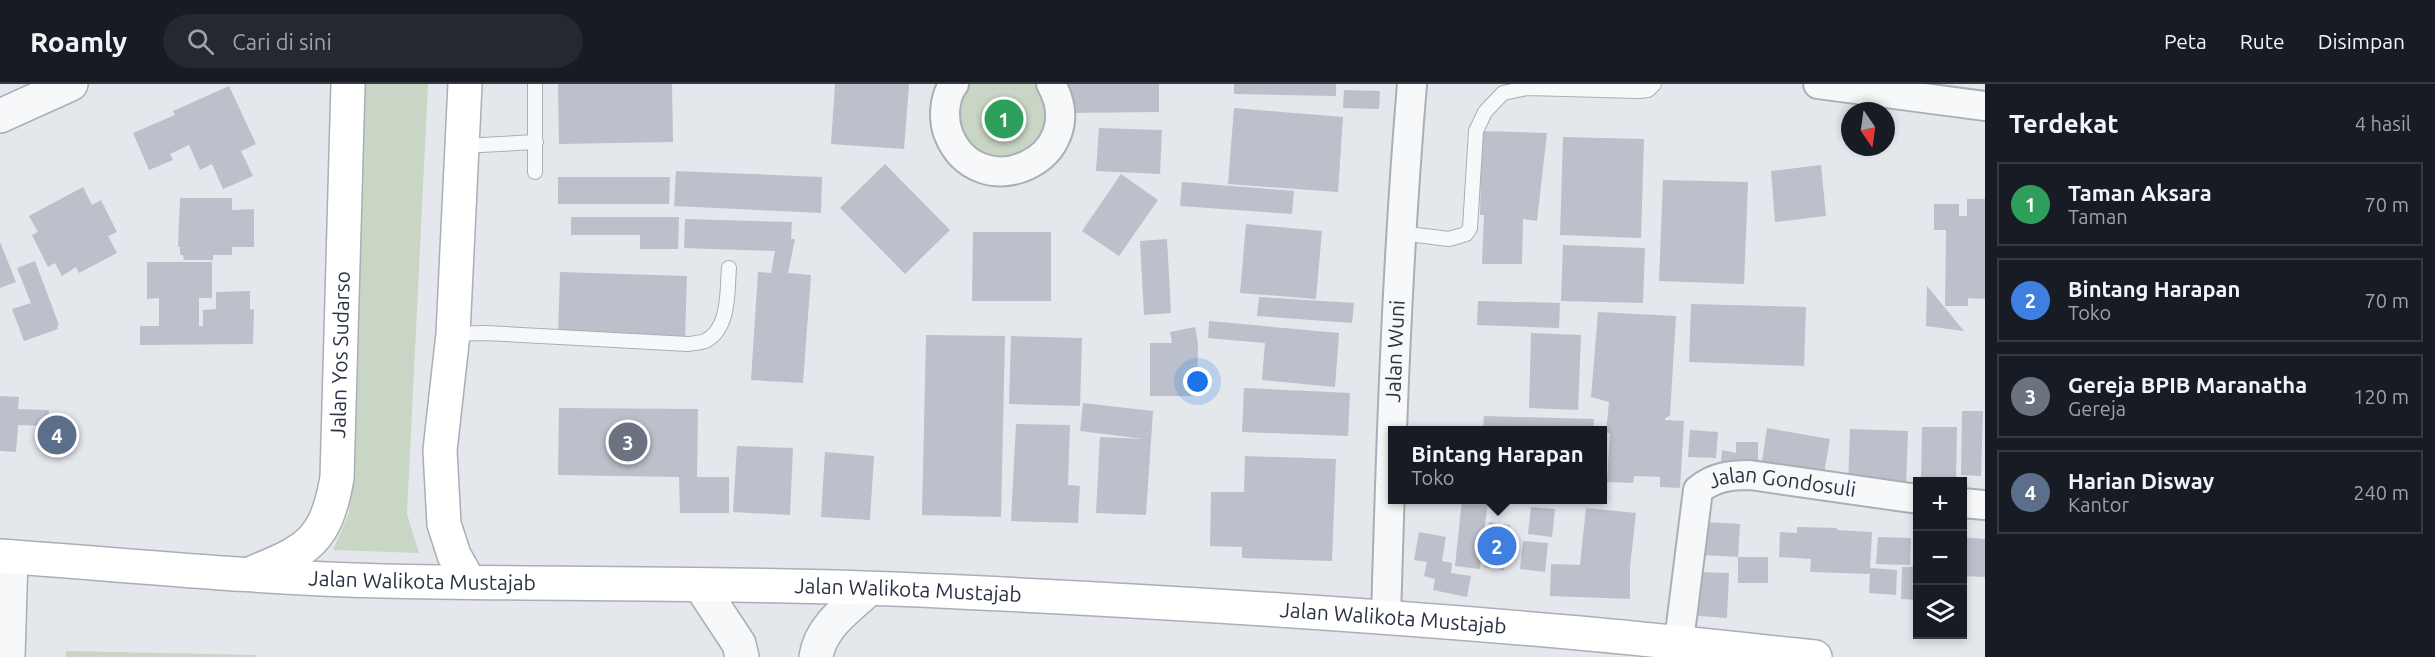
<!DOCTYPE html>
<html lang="id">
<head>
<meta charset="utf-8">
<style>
  :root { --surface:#171b24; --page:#242831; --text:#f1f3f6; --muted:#9ea1a6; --line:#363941; --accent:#8c9099 }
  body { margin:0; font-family:Ubuntu,sans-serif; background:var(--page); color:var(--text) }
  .controls { position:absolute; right:18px; bottom:18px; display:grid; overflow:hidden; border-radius:0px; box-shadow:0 3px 9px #0003 }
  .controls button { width:54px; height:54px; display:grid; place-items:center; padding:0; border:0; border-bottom:2px solid var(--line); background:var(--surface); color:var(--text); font:30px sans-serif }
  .compass { position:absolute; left:1841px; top:18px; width:54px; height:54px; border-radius:50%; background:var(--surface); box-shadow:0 3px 9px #0003; rotate:167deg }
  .you { position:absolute; left:1198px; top:298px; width:21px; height:21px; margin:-15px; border:4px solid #fff; border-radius:50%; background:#1a73e8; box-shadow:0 0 0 9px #1a73e833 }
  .badge { display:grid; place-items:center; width:39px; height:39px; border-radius:50%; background:var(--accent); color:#fff; font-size:20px; font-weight:700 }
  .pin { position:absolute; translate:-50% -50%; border:3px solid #fff; box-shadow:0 2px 6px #0006 }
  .popup { position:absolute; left:1388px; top:342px; width:219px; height:78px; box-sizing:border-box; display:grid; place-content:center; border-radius:0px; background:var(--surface); filter:drop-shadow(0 2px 4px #0005); font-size:20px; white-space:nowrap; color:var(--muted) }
  .popup b { font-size:22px; color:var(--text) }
  .popup::after { content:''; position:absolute; left:50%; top:100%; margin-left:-12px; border:12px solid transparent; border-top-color:var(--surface) }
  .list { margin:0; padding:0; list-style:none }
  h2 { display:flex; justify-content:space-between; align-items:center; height:78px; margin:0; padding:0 24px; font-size:26px }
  h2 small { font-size:20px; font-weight:400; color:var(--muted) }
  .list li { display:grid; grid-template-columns:39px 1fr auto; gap:18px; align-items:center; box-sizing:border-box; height:84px; margin:0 12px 12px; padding:0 12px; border:2px solid var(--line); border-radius:0px }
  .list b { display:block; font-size:22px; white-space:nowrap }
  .list p { margin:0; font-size:20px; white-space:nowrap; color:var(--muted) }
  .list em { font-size:20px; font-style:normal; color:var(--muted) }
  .icon { flex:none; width:33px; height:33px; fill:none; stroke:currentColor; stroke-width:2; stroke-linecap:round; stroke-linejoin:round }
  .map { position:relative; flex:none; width:1985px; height:573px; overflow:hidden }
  header { display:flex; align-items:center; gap:36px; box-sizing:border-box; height:84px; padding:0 30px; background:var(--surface); border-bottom:2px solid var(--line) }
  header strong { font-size:28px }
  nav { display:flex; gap:33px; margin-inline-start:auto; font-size:21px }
  .search { width:420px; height:54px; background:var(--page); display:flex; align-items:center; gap:15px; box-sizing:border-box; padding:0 21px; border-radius:33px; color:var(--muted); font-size:22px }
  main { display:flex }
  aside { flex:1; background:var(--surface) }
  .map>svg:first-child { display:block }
  .green { fill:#c9d6c5 }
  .building { fill:#bbc0ca }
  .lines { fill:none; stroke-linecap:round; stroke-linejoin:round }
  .service-casing { stroke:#a9aeb7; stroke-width:16 }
  .minor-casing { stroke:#a9aeb7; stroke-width:32 }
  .tertiary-casing { stroke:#a9aeb7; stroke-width:36 }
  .secondary-casing { stroke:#a9aeb7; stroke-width:36 }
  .service { stroke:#f7f8fa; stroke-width:14 }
  .minor { stroke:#f7f8fa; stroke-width:28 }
  .tertiary { stroke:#f7f8fa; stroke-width:33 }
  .secondary { stroke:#fff; stroke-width:33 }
  .labels { text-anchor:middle; stroke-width:4.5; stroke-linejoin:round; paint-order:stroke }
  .street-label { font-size:21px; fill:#2b3445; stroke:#f4f6f9 }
</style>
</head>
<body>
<header>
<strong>Roamly</strong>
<div class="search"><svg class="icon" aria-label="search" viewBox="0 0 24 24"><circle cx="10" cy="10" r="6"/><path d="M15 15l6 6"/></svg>Cari di sini</div>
<nav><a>Peta</a><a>Rute</a><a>Disimpan</a></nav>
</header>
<main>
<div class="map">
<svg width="1985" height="573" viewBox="0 0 1985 573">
  <rect width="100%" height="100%" fill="#e4e7ec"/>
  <!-- green -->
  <g class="green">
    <path d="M363 0H428L407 430 419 469 333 466 349 429Z"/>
    <path d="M967 0H1042L1051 17 1043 53 1007 78 975 67 957 40 959 7Z"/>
    <path d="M66 567 256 571V573H66Z"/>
  </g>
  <!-- building -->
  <g class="building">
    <path d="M558 0H672L673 58 559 60Z"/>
    <path d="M835 0H909L904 65 831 60Z"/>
    <path d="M1064 0H1159V28L1065 29Z"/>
    <path d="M1234 0H1336V12L1234 10Z"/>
    <path d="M229 2 256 60 241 67 253 92 223 105 212 80 200 86 189 61 170 70 173 76 149 86 133 49 175 31 173 27Z"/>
    <path d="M1344 6 1380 7 1379 25 1343 24Z"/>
    <path d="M1234 24 1343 33 1338 108 1228 100Z"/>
    <path d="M1099 44 1162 46 1160 90 1096 87Z"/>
    <path d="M1482 47 1547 49 1537 137 1523 135 1522 180H1482L1484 131H1480Z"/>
    <path d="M1563 53 1644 55 1641 154 1560 151Z"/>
    <path d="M885 80 950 146 905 190 840 124Z"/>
    <path d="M1821 81 1826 132 1775 138 1771 87Z"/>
    <path d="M676 87 822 93 821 129 674 122Z"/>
    <path d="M1121 90 1158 116 1119 172 1082 147Z"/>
    <path d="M558 93H670L669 120H558Z"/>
    <path d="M1663 96 1748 98 1744 200 1659 197Z"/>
    <path d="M1182 98 1294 107 1292 130 1180 122Z"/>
    <path d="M83 103 92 121 101 116 117 148 108 152 117 169 79 189 76 183 62 192 55 179 48 183 32 151 38 148 29 132Z"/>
    <path d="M180 114H232V126L254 125V163H232V171H213V176H184L183 171H180V163H178Z"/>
    <path d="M1967 115H1985V215L1968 214V222H1945L1946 146H1934V120H1959V132H1967Z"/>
    <path d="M571 133H679L678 165H640V151H571Z"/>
    <path d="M685 135 792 138 791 155H795L788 189 811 191 803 299 751 296 758 188 771 189 775 167 684 164Z"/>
    <path d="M1246 140 1322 147 1316 215 1240 209Z"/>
    <path d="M973 148H1051V217H972Z"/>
    <path d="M1167 155 1171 229 1144 231 1140 157Z"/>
    <path d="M0 158 16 198 0 204Z"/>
    <path d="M1563 161 1645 164 1643 219 1561 217Z"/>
    <path d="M35 177 59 241 57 242 58 245 24 257 12 225 31 219 17 184Z"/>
    <path d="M147 178H212V214H199V242H203V226L216 225V208L250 207V225L254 226 253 260 140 261V242H159V214L147 215Z"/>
    <path d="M560 188 687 192 685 255 558 251Z"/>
    <path d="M1927 202 1964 247 1926 242Z"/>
    <path d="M1259 213 1354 219 1352 239 1257 232Z"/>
    <path d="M1478 217 1560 219 1559 244 1477 241Z"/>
    <path d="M1691 220 1806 223 1804 282 1689 278Z"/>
    <path d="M1598 228 1676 232 1670 332 1665 334V336L1684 337 1680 404 1660 403V393L1634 392 1633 399 1607 398 1610 349H1606L1609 318 1591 313Z"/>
    <path d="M1209 237 1339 249 1335 303 1262 296 1265 259 1208 254Z"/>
    <path d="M1195 243 1198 259 1197 312H1150V259H1172L1170 248Z"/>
    <path d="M1531 249 1581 251 1578 326 1529 324Z"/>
    <path d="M926 251 1005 252 1001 433 922 431Z"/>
    <path d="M1011 252 1082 254 1080 322 1009 320Z"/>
    <path d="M1244 304 1350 309 1348 352 1242 348Z"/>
    <path d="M0 312 19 313 18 325 49 326 48 342 18 341 16 368 0 367Z"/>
    <path d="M1083 319 1153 327 1146 431 1096 429 1100 353 1144 355 1080 347Z"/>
    <path d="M559 324 698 325 697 393H729V429H680L679 393 558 391Z"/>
    <path d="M1962 327H1983L1981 392 1961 391Z"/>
    <path d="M1484 332 1594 335 1593 346H1483Z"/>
    <path d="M1016 340 1070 341 1068 401 1080 402 1078 439 1011 437Z"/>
    <path d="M1922 343H1957L1956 398H1921Z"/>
    <path d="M1767 344 1830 355 1823 395 1761 384Z"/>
    <path d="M1850 345 1908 347 1906 404 1848 402Z"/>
    <path d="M1690 346 1718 348 1716 374 1688 373Z"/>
    <path d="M1736 358H1758V389L1736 381 1721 379 1722 366 1736 369Z"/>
    <path d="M737 362 793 364 790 431 733 428Z"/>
    <path d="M825 368 874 372 870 436 821 433Z"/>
    <path d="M1245 372 1336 375 1332 477 1242 474V463L1210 462 1211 408H1244Z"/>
    <path d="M1462 416H1488L1480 485 1455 482Z"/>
    <path d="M1531 423 1555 425 1552 453 1528 450Z"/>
    <path d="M1586 424 1636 429 1630 483V515L1550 512 1551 480 1580 481Z"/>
    <path d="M1489 438 1510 441 1504 486 1484 483Z"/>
    <path d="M1705 438 1740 440 1738 473 1703 471Z"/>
    <path d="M1797 443 1837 444V446L1872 448 1870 484 1897 486 1896 511 1869 509 1870 490 1810 488 1811 475 1779 473 1780 448 1797 449Z"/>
    <path d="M1419 448 1446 453 1442 477 1452 479 1451 489 1471 492 1467 513 1433 506 1435 495 1424 492 1427 478 1414 476Z"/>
    <path d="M1878 453 1911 454 1910 481 1876 480Z"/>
    <path d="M1962 453 1985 455V493L1962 492Z"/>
    <path d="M1523 457 1548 459 1545 488 1520 485Z"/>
    <rect x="1738" y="473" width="30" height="26"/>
    <path d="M1902 483H1918V516L1901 515Z"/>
    <path d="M1700 488 1729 489 1727 534 1698 532Z"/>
  </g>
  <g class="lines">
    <defs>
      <g id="service">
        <path d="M535 0V88"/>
        <path d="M462 62 536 58"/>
        <path d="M1400 149 1449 155 1466 150 1470 144 1476 47 1485 28 1503 9 1527 4 1639 7 1648 6 1654 0"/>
        <path d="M454 250 485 249 688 260C694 259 702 259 707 256 730 243 727 206 729 184"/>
      </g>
      <g id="minor">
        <path d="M954 0C944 13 943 34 948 49 978 126 1093 75 1051 0"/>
        <path d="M1818 0 1985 22"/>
        <path d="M1962 419 1985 421"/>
        <path id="s1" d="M1386 535C1391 355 1397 179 1412 0"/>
        <path id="s2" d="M1677 573 1698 406C1714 393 1730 391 1750 391L1918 415"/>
      </g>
      <g id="tertiary">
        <path d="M0 32 71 0"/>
        <path d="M700 501 739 560 742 573"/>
        <path d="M8 573 11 473"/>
        <path d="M816 573C820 543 848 524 869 505"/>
      </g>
      <g id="secondary">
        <path d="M465 0 453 250 440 366 444 440 454 471 469 498"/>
        <path id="s3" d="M0 472C128 481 255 494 383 497 569 501 755 498 940 507 1153 517 1366 530 1579 549 1658 556 1736 565 1815 573"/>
        <path id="s4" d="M254 488C309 466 326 456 337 394L348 0"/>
      </g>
    </defs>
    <!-- service casing -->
    <use href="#service" class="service-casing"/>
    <!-- minor casing -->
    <use href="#minor" class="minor-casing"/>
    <!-- tertiary casing -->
    <use href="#tertiary" class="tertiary-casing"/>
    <!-- secondary casing -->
    <use href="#secondary" class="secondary-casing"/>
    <!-- service -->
    <use href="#service" class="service"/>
    <!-- minor -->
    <use href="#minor" class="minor"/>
    <!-- tertiary -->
    <use href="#tertiary" class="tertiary"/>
    <!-- secondary -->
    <use href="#secondary" class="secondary"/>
  </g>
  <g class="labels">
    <!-- street labels -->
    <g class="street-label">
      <text dy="7" stroke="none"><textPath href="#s1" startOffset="268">Jalan Wuni</textPath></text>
      <text dy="7" stroke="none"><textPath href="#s4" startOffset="258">Jalan Yos Sudarso</textPath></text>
      <text dy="7" stroke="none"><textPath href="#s2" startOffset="256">Jalan Gondosuli</textPath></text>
      <text dy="7" stroke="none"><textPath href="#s3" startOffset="423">Jalan Walikota Mustajab</textPath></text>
      <text dy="7" stroke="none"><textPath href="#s3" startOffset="909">Jalan Walikota Mustajab</textPath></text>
      <text dy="7" stroke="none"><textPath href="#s3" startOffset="1395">Jalan Walikota Mustajab</textPath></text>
    </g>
  </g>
</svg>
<div class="controls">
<button>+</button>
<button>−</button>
<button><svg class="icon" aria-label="layers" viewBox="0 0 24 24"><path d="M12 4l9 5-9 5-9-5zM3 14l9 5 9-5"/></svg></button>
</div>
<svg class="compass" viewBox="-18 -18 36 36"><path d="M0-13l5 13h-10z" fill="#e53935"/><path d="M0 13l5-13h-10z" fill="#9ea1a6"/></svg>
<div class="you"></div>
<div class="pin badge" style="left:1004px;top:35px;background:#2e9e5b">1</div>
<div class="pin badge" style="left:1497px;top:462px;background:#3f7fe0">2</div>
<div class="popup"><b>Bintang Harapan</b>Toko</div>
<div class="pin badge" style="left:628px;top:358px;background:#6b7280">3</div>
<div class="pin badge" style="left:57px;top:351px;background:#5c6f8a">4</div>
</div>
<aside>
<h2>Terdekat<small>4 hasil</small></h2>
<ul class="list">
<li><span class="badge" style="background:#2e9e5b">1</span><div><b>Taman Aksara</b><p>Taman</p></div><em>70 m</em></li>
<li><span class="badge" style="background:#3f7fe0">2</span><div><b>Bintang Harapan</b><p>Toko</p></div><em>70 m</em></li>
<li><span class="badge" style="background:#6b7280">3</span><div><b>Gereja BPIB Maranatha</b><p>Gereja</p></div><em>120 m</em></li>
<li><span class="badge" style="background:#5c6f8a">4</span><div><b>Harian Disway</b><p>Kantor</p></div><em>240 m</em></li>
</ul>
</aside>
</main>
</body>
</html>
